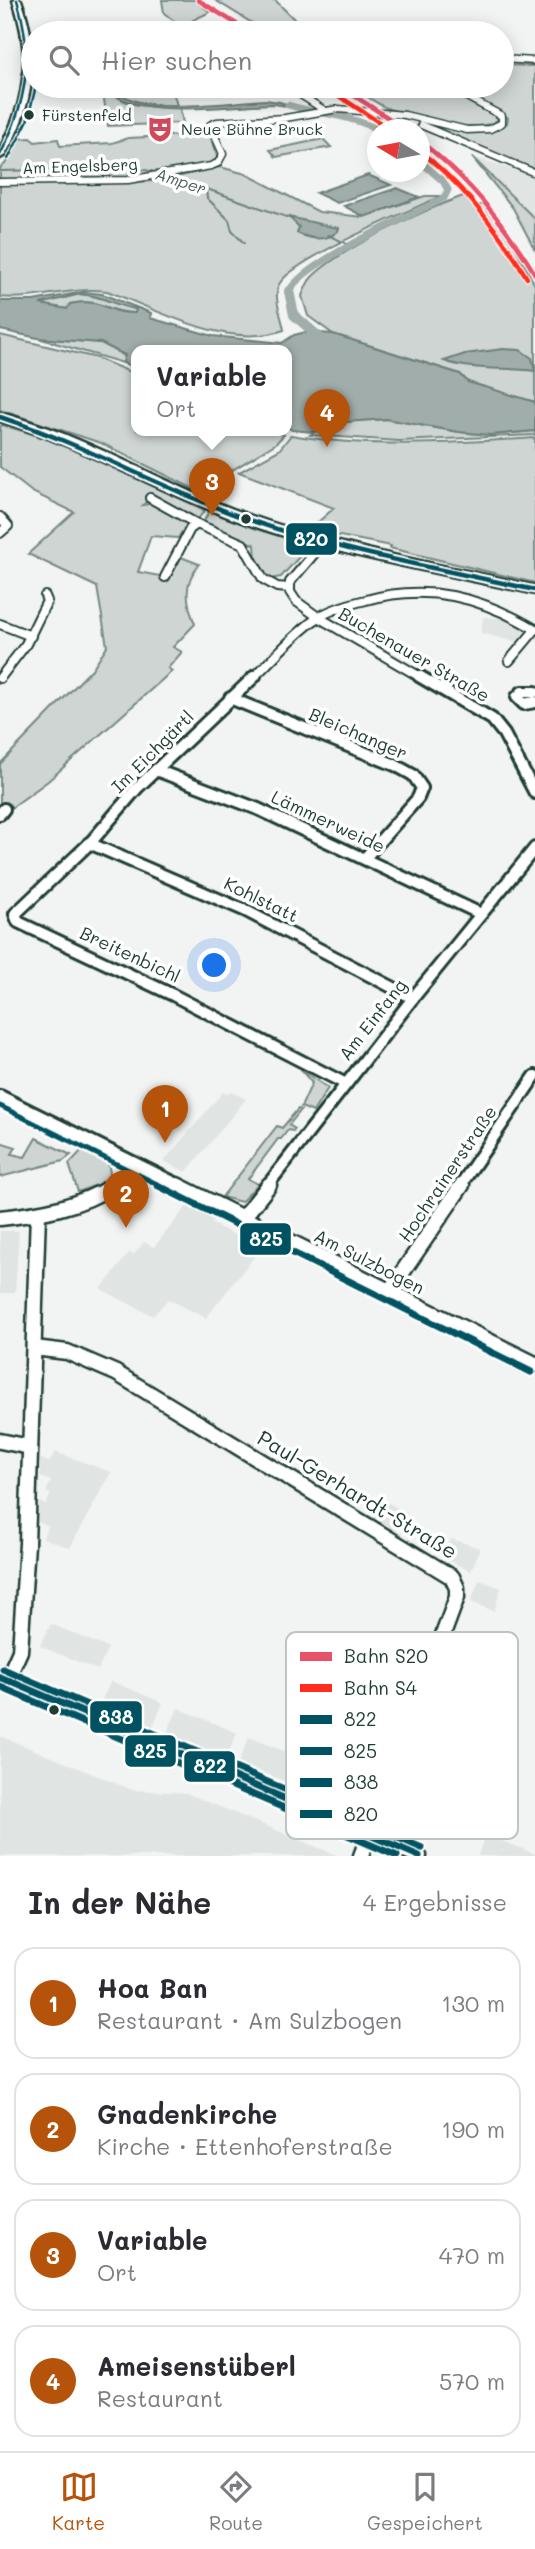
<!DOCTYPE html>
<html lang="de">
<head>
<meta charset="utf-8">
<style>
  :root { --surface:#fff; --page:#f7f7f7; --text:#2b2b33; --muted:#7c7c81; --line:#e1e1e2; --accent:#b45309 }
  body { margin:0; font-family:Mali,sans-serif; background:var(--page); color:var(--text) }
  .compass { position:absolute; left:367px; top:119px; width:63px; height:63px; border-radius:50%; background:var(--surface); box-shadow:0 4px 18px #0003; rotate:280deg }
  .you { position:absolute; left:215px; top:966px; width:24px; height:24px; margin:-18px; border:5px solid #fff; border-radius:50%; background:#1a73e8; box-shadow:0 0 0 10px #1a73e833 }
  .badge { display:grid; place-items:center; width:46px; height:46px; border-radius:50%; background:var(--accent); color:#fff; font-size:23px; font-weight:700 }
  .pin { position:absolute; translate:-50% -58px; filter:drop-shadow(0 2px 4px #0008) }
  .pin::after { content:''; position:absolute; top:37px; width:24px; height:21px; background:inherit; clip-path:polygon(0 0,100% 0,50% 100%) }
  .popup { position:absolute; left:131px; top:345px; width:161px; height:91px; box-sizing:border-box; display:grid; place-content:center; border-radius:14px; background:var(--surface); filter:drop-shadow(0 2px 5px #0005); font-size:23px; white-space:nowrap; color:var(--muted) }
  .popup b { font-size:26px; color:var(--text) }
  .popup::after { content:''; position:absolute; left:50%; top:100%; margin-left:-14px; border:14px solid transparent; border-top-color:var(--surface) }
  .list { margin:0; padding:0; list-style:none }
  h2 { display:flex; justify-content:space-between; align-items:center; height:91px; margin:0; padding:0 28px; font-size:30px }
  h2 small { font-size:23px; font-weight:400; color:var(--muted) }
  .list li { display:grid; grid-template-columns:46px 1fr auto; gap:21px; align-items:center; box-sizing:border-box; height:112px; margin:0 14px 14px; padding:0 14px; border:2px solid var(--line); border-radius:21px }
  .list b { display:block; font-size:26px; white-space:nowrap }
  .list p { margin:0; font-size:23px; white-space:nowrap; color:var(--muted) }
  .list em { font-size:23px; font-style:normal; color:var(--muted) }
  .icon { flex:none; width:38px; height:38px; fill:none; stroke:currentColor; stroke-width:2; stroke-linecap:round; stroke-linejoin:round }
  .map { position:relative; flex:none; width:535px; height:1856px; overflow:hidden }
  .search { position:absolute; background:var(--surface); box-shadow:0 4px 18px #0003; left:21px; right:21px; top:21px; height:77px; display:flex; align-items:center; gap:18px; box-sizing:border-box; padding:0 24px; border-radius:38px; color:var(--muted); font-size:26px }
  .sheet { height:595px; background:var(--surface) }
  nav { display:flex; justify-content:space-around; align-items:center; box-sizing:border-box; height:98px; border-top:2px solid var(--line); background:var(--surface); font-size:19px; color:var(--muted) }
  nav a { display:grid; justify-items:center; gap:4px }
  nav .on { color:var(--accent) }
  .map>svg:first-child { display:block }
  .built { fill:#e0e4e3 }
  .green { fill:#ced5d3; stroke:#768984; stroke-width:2 }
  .water { fill:#a1adaa; stroke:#6d807b; stroke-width:2; fill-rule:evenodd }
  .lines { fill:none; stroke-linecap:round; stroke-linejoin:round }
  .stream { stroke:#6d807b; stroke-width:2 }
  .canal-far1 { stroke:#a1adaa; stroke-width:7 }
  .canal { stroke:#a1adaa; stroke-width:10 }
  .minor-far3-casing { stroke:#1f3d34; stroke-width:9 }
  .minor-far2-casing { stroke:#1f3d34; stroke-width:12 }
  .minor-far1-casing { stroke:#1f3d34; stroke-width:16 }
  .minor-casing { stroke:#1f3d34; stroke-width:19 }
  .primary-casing { stroke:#1f3d34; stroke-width:5 }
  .minor-far3 { stroke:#fff; stroke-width:6 }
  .minor-far2 { stroke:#fff; stroke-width:8 }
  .minor-far1 { stroke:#fff; stroke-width:10 }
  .minor { stroke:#fff; stroke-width:14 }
  .primary { fill:#fff; fill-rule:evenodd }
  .bus-1-far1-casing { stroke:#fff; stroke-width:5 }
  .bus-1-casing { stroke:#fff; stroke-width:12 }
  .bus-2-far2-casing { stroke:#fff; stroke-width:5 }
  .bus-2-far1-casing { stroke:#fff; stroke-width:10 }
  .bus-2-casing { stroke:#fff; stroke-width:12 }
  .bus-3-casing { stroke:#fff; stroke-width:12 }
  .bus-4-casing { stroke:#fff; stroke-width:9 }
  .bus-1-far1 { stroke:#005262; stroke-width:2.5 }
  .bus-1 { stroke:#005262; stroke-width:7 }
  .bus-2-far2 { stroke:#005262; stroke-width:2.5 }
  .bus-2-far1 { stroke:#005262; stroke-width:5 }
  .bus-2 { stroke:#005262; stroke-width:7 }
  .bus-3 { stroke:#005262; stroke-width:7 }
  .bus-4 { stroke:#005262; stroke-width:4.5 }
  .rail-1-casing { stroke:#fff; stroke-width:7 }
  .rail-2-casing { stroke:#fff; stroke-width:7 }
  .rail-1 { stroke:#e7526b; stroke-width:4.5 }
  .rail-2 { stroke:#ff2d1d; stroke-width:4.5 }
  .bus-dot { fill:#1f3d34; stroke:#fff; stroke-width:2.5 }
  .labels { text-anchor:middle; stroke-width:7; stroke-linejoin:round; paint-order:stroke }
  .bus-label { font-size:16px; fill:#1f3d34; stroke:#fff; text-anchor:start }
  .far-poi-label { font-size:16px; fill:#1f3d34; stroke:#fff; text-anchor:start }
  .far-street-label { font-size:16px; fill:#1f3d34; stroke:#fff }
  .far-water-label { font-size:16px; font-style:italic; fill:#465f57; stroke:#fff }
  .street-label { font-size:18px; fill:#1f3d34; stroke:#fff }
  .near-street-label { font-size:21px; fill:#1f3d34; stroke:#fff }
  .key { fill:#fff; stroke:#bcc5c2; stroke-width:2 }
  .key-label { font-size:19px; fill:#1f3d34 }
  .line-badge { stroke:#fff; stroke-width:2.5 }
  .badge-label { font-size:19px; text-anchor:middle; font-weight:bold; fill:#fff }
</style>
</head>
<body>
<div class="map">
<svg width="535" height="1856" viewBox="0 0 535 1856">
  <rect width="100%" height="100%" fill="#f2f3f3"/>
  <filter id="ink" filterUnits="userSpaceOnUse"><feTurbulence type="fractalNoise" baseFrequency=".0143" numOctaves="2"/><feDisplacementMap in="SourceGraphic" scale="14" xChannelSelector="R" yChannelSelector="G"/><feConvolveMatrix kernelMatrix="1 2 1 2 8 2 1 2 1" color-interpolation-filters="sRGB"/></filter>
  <g filter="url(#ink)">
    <!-- built -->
    <g class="built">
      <path d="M472 157 535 176V219Z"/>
      <path d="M505 615 527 628 517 642 481 633 483 617 499 618Z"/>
      <path d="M230 1091 246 1099 186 1172 164 1161 223 1092 227 1094Z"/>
      <path d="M188 1205 215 1218 212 1224 261 1248 206 1318 168 1299 153 1316 101 1289 129 1253 134 1255 144 1242 154 1247Z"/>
      <path d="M0 1231H19L15 1293H0Z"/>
      <path d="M55 1452 111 1472 70 1548 43 1538 48 1526 38 1522 39 1502 46 1505 51 1494 46 1492 51 1481 40 1477V1459L50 1462Z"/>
      <path d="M383 1500 407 1513 396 1531 372 1518Z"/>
      <path d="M451 1539 480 1548 471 1571 443 1558Z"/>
      <path d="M479 1580 501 1588 494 1611 471 1602Z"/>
      <path d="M51 1624 108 1648 98 1670 40 1646Z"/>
      <path d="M111 1681 163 1703 153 1726 100 1704Z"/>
      <path d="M178 1708 237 1733 226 1758 167 1733Z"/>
      <path d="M429 1720 453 1729 446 1748 423 1738Z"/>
      <path d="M0 1736 132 1790 186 1793 338 1856H0Z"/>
      <path d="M249 1737 300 1758 290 1783 238 1763Z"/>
      <path d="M485 1834 535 1854V1856H478Z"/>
    </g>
    <!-- green -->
    <g class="green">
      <path d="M162 0H194L210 12 193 20 195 27 205 33H189L164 13Z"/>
      <path d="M215 0H275L296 21 338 33H268Z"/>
      <path d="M502 65 535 66V172L437 128C460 123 486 142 507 123L508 118C495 105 472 103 464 86H502Z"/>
      <path d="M102 86H108C119 109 157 107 180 108L183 123 108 126Z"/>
      <path d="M115 86H132V89L171 86 177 105C158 105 124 106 115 86Z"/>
      <path d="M351 86H454L467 101 499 118C484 137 410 117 389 109 376 104 363 93 351 86Z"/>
      <path d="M209 134 218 157C198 182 37 180 0 181V168L5 164 20 139 30 138 35 142 58 139 60 146 112 143 128 138Z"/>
      <path d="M323 139 331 147 276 157 270 150Z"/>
      <path d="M472 157 535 219V250L513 208Z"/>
      <path d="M220 167 246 174 319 212 363 217 425 196H441C414 209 284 262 278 287 274 300 282 317 284 330 227 350 159 310 107 291 71 286 37 301 0 297V185L159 181Z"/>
      <path d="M466 195 475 205H486L511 239 535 285V402L468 382 460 374 333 334 308 316 302 296C305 289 307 282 312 277 341 248 426 209 466 195Z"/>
      <path d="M80 294C105 296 115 306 136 309L135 314C107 313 102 297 70 304L68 309 39 304Z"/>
      <path d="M0 335 97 358 137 375V430H270L284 435 275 444 198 491 101 443 0 410Z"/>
      <path d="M38 338 101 343 125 356 123 363Z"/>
      <path d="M386 419 459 432 490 435 535 431V435L399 441 310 435C329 419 363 421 386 419Z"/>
      <path d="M2 425 59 442 205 510 198 519 152 496 143 505 155 503 188 523 178 538 151 536 138 572 170 578 181 557 199 564C183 584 186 602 195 624L173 647 182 652 168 668 172 671 48 781 0 816V764L92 669 107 646 97 587 28 554 74 512 32 492 0 467V427Z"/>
      <path d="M291 435C371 449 454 443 535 438V583L390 548 391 546 309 530 334 508 239 472 279 450Z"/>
      <path d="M209 511 307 544 309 546 281 577 270 579C259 570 255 559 255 545L203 523Z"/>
      <path d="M301 1070 328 1088 313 1112 301 1107 312 1083Z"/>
      <path d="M298 1109 301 1110 289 1125 295 1129 293 1131 288 1130 281 1139H278L248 1179 258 1184 241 1202 222 1197 277 1126 282 1128Z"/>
      <path d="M36 1138 71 1155 63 1161 0 1177V1142L16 1147 12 1154 25 1157Z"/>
      <path d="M84 1148 108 1162 110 1173 104 1182 78 1192 69 1164Z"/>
    </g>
    <!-- water -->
    <g class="water">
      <path d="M108 86H115C130 119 234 101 265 100L280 102 304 110C293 108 282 104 271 104 237 105 124 121 108 86Z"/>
      <path d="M368 175 391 185 337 203 316 193Z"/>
      <path d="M397 188 419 197 364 217 344 206Z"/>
      <path d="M289 217 333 227 339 228 338 231C326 242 310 239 297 233L299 227Z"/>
      <path d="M84 292 102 294 151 313 150 318 213 336 282 343 294 335 306 332 333 334 460 374 468 382 535 402V431L490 435 459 432 386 419 346 422 313 432 292 430 287 427V350H137V368L123 363 125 355 101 343 38 338 0 330V301H33ZM80 294C105 296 115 306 136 309L135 313C108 314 101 297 70 304L67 309 40 304Z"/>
      <path d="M503 349 520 350 532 358 535 371C505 367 472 371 444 361L465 354Z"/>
    </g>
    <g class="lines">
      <!-- stream -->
      <g class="stream">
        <path d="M0 171 135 168 160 173"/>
        <path d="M167 175 292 219"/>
        <path d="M206 188 207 198 229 220 232 231 244 243"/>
        <path d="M328 235 351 246"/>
      </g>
      <!-- canal-far1 -->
      <g class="canal-far1">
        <path d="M288 105C318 114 351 115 378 130"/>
        <path d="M288 293C302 262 410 216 444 198L448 190 443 181 420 161"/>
      </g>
      <!-- canal -->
      <path class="canal" d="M289 291 294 315 326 343"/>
      <defs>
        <g id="minor-far3">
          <path d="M502 59 535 61"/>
          <path d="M292 86 296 92 324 110"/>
          <path d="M421 125 535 173"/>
          <path d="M0 182 128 180 211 166 218 163 223 154 210 125 217 122 285 118 338 109 405 115 467 130 490 129 502 123V116L465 96 458 86"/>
        </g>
        <g id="minor-far2">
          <path d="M150 498 197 524 243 544 263 579 277 587 289 588"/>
          <path d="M0 517 8 526 0 533"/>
          <path d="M324 542 290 582V592L296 601 318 617 422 678"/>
          <path d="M165 577 190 529 197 524"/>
          <path d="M0 624 31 636"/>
          <path d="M509 661 535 630"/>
          <path d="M0 678 26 644 47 601 45 596"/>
          <path d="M253 678C273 659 293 635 316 619 330 609 349 604 366 600 428 583 480 597 535 629"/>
        </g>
        <g id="minor-far1">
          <path d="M255 676 137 788 91 842 15 914 18 922 173 995 346 1084"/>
          <path d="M419 676 492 719 504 734 535 793"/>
          <path d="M535 692H522L517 697 524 704 535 702"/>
          <path d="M230 698 395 765 413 775 422 788 418 798 365 858"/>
          <path d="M156 770 258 809 481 914"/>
          <path d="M0 814 4 809"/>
          <path d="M89 843 246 911 413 998"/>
          <path d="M0 1096 181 1186"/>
          <path d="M111 1186 138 1166"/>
          <path d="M267 1186 413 998 535 848"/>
          <path d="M460 1186 535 1076"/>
        </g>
        <g id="minor">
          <path d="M177 1185 535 1364"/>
          <path d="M0 1218C39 1214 80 1207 114 1185"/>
          <path d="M243 1218 269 1185"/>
          <path d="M389 1292 462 1185"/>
          <path d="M34 1348 67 1352 116 1373 452 1577 457 1588V1597L361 1856"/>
          <path d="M0 1441 30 1447"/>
          <path d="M0 1677 419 1856"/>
          <path d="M7 1680 20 1651 27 1544 38 1213"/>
        </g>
        <g id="primary">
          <path d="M13 0H21C41 55 34 105 5 155L0 158C0 143 9 132 14 117 29 78 26 39 13 0Z"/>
          <path d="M0 413C87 435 162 484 246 514 339 547 438 564 535 586V594C435 572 332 555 236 520 155 490 82 446 0 421Z"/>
        </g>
      </defs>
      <!-- minor-far3 casing -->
      <use href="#minor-far3" class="minor-far3-casing"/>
      <!-- minor-far2 casing -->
      <use href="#minor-far2" class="minor-far2-casing"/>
      <!-- minor-far1 casing -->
      <use href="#minor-far1" class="minor-far1-casing"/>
      <!-- minor casing -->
      <use href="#minor" class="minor-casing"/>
      <!-- primary casing -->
      <use href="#primary" class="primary-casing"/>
      <!-- minor-far3 -->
      <use href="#minor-far3" class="minor-far3"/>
      <!-- minor-far2 -->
      <use href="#minor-far2" class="minor-far2"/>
      <!-- minor-far1 -->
      <use href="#minor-far1" class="minor-far1"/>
      <!-- minor -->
      <use href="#minor" class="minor"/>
      <!-- primary -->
      <use href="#primary" class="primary"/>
      <defs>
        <path id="bus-1-far1" d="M0 155C27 103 34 56 17 0"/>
        <path id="bus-1" d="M0 1677 419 1856"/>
        <path id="bus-2-far2" d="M8 159 27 122 36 86"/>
        <path id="bus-2-far1" d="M0 1106 161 1186"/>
        <g id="bus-2">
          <path d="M157 1185 531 1372"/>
          <path d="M0 1687 397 1856"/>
        </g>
        <path id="bus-3" d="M3 1669 422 1848"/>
        <path id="bus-4" d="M0 417C83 444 159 487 241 517 336 551 437 568 535 590"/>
      </defs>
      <!-- bus-1-far1 casing -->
      <use href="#bus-1-far1" class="bus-1-far1-casing"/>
      <!-- bus-1 casing -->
      <use href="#bus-1" class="bus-1-casing"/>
      <!-- bus-2-far2 casing -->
      <use href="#bus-2-far2" class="bus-2-far2-casing"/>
      <!-- bus-2-far1 casing -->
      <use href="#bus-2-far1" class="bus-2-far1-casing"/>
      <!-- bus-2 casing -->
      <use href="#bus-2" class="bus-2-casing"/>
      <!-- bus-3 casing -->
      <use href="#bus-3" class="bus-3-casing"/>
      <!-- bus-4 casing -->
      <use href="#bus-4" class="bus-4-casing"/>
      <!-- bus-1-far1 -->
      <use href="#bus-1-far1" class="bus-1-far1"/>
      <!-- bus-1 -->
      <use href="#bus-1" class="bus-1"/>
      <!-- bus-2-far2 -->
      <use href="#bus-2-far2" class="bus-2-far2"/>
      <!-- bus-2-far1 -->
      <use href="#bus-2-far1" class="bus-2-far1"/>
      <!-- bus-2 -->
      <use href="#bus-2" class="bus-2"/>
      <!-- bus-3 -->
      <use href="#bus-3" class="bus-3"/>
      <!-- bus-4 -->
      <use href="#bus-4" class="bus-4"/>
      <defs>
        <g id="rail-1">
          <path d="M198 0 251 33"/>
          <path d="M339 86 407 130"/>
          <path d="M420 141C468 178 504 222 535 274"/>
        </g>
        <g id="rail-2">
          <path d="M334 93 391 130"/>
          <path d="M420 151C465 187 498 229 527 278"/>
        </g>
      </defs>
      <!-- rail-1 casing -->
      <use href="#rail-1" class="rail-1-casing"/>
      <!-- rail-2 casing -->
      <use href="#rail-2" class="rail-2-casing"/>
      <!-- rail-1 -->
      <use href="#rail-1" class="rail-1"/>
      <!-- rail-2 -->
      <use href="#rail-2" class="rail-2"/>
    </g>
  </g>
  <!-- icons -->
  <defs>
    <symbol id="theatre-bare" viewBox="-9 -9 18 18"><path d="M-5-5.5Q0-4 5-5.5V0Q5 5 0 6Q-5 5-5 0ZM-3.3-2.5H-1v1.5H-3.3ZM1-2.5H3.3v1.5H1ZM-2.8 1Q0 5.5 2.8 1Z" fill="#d1495b" stroke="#fff" stroke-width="2.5" paint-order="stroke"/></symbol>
  </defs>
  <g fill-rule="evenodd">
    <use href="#theatre-bare" x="141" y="110" width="38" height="38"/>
  </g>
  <!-- markers -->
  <g class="bus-dot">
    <circle cx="29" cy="115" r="6"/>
    <circle cx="246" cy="519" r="6"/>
    <circle cx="54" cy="1710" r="6"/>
  </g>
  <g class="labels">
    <!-- bus labels -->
    <g class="bus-label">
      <text x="42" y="121">Fürstenfeld</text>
    </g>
    <!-- far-poi labels -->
    <g class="far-poi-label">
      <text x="181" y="135">Neue Bühne Bruck</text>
    </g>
    <!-- far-street labels -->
    <g class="far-street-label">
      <text transform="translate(80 166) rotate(-2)" y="6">Am Engelsberg</text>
    </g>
    <!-- far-water labels -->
    <g class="far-water-label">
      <text transform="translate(181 181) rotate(18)" y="6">Amper</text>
    </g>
    <!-- street labels -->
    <g class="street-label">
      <text transform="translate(414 655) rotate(30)" y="6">Buchenauer Straße</text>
      <text transform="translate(358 734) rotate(23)" y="6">Bleichanger</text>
      <text transform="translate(153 752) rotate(-45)" y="6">Im Eichgärtl</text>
      <text transform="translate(328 822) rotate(25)" y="6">Lämmerweide</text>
      <text transform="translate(261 900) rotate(26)" y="6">Kohlstatt</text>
      <text transform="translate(130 955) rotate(25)" y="6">Breitenbichl</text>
      <text transform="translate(373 1020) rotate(-52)" y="6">Am Einfang</text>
      <text transform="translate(448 1174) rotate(-56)" y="6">Hochrainerstraße</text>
      <text transform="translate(369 1262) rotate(27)" y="6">Am Sulzbogen</text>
    </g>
    <!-- near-street labels -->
    <g class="near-street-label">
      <text transform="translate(357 1495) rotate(31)" y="7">Paul-Gerhardt-Straße</text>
    </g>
  </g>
  <!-- legend -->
  <rect x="286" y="1632" width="232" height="207" rx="10" class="key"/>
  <rect x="300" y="1652" width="32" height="9" fill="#e7526b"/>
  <rect x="300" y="1684" width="32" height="8" fill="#ff2d1d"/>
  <rect x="300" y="1715" width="32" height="9" fill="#005262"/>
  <rect x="300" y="1747" width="32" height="8" fill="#005262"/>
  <rect x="300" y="1778" width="32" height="9" fill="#005262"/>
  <rect x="300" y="1810" width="32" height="8" fill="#005262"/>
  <g class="key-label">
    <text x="344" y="1663">Bahn S20</text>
    <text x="344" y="1695">Bahn S4</text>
    <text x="344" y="1726">822</text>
    <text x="344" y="1758">825</text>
    <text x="344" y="1789">838</text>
    <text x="344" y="1821">820</text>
  </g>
  <g class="line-badge">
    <rect x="285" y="522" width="53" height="34" rx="7" fill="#005262"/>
    <rect x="239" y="1222" width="53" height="34" rx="7" fill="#005262"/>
    <rect x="89" y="1700" width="54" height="34" rx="7" fill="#005262"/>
    <rect x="124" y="1734" width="53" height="34" rx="7" fill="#005262"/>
    <rect x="183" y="1750" width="53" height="33" rx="7" fill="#005262"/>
  </g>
  <g class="badge-label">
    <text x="311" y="546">820</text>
    <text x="266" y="1246">825</text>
    <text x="116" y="1724">838</text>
    <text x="150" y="1758">825</text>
    <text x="210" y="1773">822</text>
  </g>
</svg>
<svg class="compass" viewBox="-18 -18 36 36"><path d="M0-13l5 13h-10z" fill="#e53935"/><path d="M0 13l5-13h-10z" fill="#7c7c81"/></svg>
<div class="you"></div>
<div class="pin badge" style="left:165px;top:1143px">1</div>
<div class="pin badge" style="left:126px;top:1228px">2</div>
<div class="pin badge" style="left:212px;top:516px">3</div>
<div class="popup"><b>Variable</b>Ort</div>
<div class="pin badge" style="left:327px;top:447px">4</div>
<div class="search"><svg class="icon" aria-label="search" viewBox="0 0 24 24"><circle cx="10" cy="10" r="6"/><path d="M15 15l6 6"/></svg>Hier suchen</div>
</div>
<section class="sheet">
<h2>In der Nähe<small>4 Ergebnisse</small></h2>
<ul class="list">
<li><span class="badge">1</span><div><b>Hoa Ban</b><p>Restaurant · Am Sulzbogen</p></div><em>130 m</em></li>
<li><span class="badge">2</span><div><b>Gnadenkirche</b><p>Kirche · Ettenhoferstraße</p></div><em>190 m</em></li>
<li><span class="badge">3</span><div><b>Variable</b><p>Ort</p></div><em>470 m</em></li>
<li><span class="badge">4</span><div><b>Ameisenstüberl</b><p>Restaurant</p></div><em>570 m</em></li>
</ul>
</section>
<nav>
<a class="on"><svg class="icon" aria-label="map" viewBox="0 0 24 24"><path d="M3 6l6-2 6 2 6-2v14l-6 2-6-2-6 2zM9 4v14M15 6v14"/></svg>Karte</a>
<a><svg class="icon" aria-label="directions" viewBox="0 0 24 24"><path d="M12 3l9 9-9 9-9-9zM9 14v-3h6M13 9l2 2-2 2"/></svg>Route</a>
<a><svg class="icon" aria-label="saved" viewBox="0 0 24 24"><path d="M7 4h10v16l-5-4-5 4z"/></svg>Gespeichert</a>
</nav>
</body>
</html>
